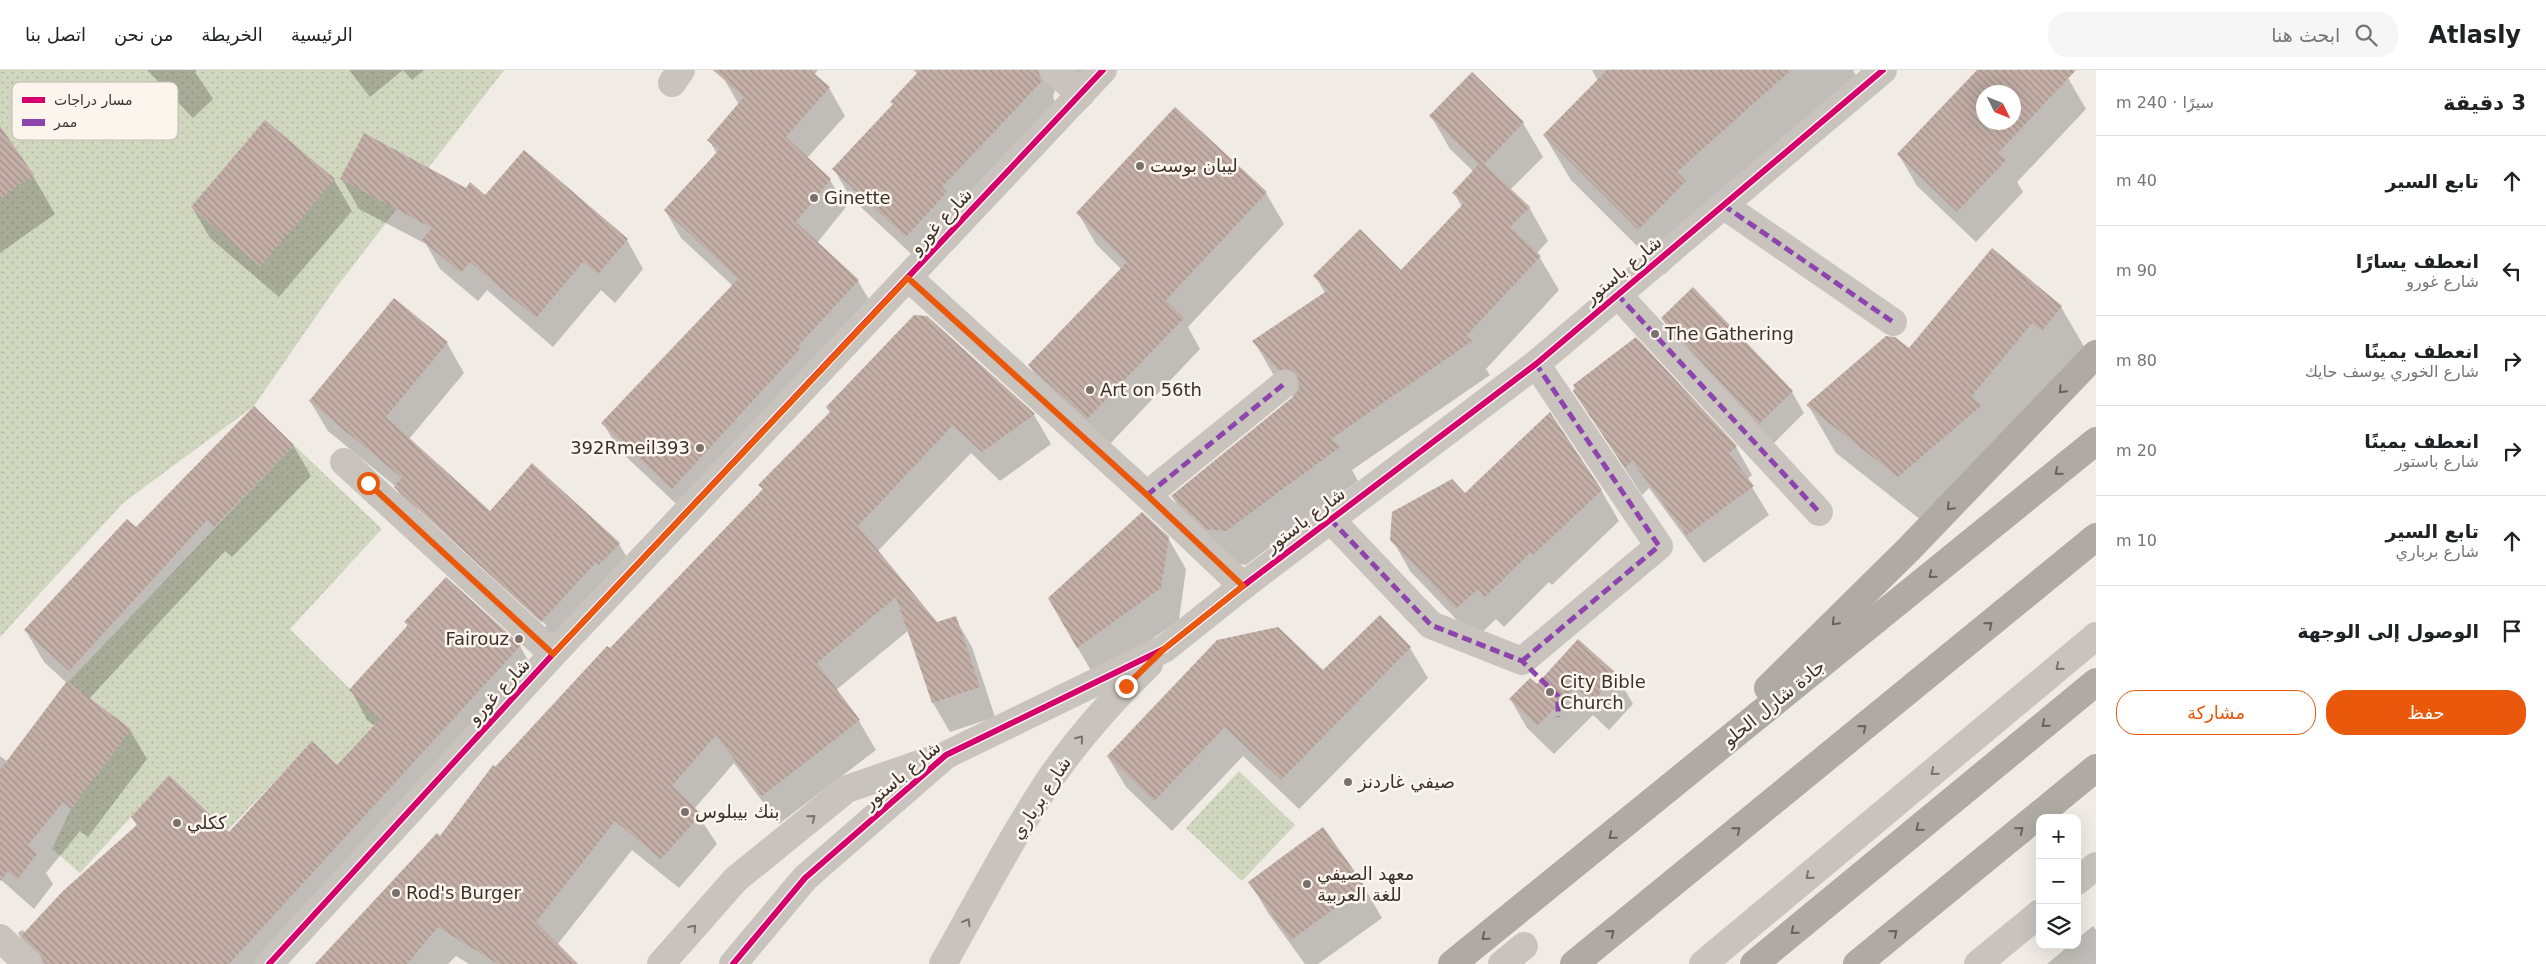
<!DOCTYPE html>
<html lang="ar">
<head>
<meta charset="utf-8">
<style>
  :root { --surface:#fff; --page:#f6f6f6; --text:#202124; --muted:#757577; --line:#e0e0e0; --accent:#ea580c }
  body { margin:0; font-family:"DejaVu Sans",Vazirmatn,sans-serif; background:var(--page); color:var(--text); direction:rtl }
  .controls { position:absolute; right:15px; bottom:15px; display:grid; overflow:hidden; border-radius:10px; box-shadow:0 5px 20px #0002 }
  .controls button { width:45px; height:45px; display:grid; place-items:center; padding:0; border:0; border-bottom:1px solid var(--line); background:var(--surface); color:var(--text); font:25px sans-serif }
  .compass { position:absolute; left:1976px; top:15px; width:45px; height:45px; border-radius:50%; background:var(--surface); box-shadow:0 5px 20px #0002; rotate:133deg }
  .stop { position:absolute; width:15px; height:15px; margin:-11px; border:4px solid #ea580c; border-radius:50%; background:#fff }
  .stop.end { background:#ea580c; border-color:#fff; box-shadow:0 1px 5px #0008 }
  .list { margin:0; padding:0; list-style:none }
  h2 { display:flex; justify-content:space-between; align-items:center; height:65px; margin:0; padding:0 20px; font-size:21px }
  h2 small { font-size:16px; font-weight:400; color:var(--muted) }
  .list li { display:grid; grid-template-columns:32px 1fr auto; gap:15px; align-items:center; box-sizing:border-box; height:90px; padding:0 20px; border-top:1px solid var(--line) }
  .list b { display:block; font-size:19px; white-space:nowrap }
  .list p { margin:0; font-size:16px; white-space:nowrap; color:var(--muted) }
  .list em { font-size:16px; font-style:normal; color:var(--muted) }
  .actions { display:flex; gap:10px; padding:15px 20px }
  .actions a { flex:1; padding:11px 0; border:1px solid var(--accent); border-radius:20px; text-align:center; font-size:18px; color:var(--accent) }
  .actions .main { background:var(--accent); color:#fff }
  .icon { flex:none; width:28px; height:28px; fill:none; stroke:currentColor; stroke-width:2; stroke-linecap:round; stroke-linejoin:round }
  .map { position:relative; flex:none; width:2096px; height:894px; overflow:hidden; direction:ltr }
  header { display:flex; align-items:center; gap:30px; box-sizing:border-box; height:70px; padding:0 25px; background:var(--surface); border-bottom:1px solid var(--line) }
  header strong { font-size:24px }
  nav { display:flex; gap:28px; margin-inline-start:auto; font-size:18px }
  .search { width:350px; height:45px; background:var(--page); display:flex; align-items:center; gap:12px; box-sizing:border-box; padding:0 18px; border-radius:20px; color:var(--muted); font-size:19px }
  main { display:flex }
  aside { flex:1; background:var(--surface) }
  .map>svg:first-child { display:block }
  .green { fill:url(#green-dots) }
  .shadow { fill:#0003; fill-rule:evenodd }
  .building { fill:url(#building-back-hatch); fill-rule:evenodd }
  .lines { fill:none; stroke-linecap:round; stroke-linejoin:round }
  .minor { stroke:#c9c3be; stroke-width:28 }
  .highway { stroke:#afaaa4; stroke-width:28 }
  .quiet { stroke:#8e44ad; stroke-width:5; stroke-dasharray:10 5; stroke-linecap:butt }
  .cycleway-casing { stroke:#fbf5ee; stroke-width:9 }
  .cycleway { stroke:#d6006c; stroke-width:6 }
  .oneway { stroke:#69615b }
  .oneway2 { stroke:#7b726d }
  .route { stroke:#ea580c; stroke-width:6 }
  .poi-dot { fill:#7a716c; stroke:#fbf5ee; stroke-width:2 }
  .labels { text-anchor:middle; stroke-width:5; stroke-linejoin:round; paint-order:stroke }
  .poi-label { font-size:18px; fill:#3b302b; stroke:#fbf5ee; text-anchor:start }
  .street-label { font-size:18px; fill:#3b302b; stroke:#fbf5ee }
  .key { fill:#fbf5ee; stroke:#c1bab4; stroke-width:1 }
  .key-label { font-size:14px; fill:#3b302b }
</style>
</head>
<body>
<header>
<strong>Atlasly</strong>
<div class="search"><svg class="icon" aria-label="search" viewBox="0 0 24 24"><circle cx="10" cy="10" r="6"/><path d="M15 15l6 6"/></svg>ابحث هنا</div>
<nav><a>الرئيسية</a><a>الخريطة</a><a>من نحن</a><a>اتصل بنا</a></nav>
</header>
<main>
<aside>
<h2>3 دقيقة<small>سيرًا · 240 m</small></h2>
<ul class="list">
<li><svg class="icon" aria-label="ahead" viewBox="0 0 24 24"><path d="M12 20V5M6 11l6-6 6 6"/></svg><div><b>تابع السير</b></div><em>40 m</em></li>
<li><svg class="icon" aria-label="left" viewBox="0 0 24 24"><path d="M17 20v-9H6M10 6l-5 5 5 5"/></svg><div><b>انعطف يسارًا</b><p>شارع غورو</p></div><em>90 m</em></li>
<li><svg class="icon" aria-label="right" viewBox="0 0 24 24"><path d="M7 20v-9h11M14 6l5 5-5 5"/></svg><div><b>انعطف يمينًا</b><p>شارع الخوري يوسف حايك</p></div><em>80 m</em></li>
<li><svg class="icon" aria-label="right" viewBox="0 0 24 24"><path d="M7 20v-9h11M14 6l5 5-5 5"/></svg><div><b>انعطف يمينًا</b><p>شارع باستور</p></div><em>20 m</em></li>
<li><svg class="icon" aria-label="ahead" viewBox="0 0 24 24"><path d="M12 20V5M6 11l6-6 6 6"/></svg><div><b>تابع السير</b><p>شارع برباري</p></div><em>10 m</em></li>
<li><svg class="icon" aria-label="arrive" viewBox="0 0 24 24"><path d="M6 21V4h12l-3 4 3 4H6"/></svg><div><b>الوصول إلى الوجهة</b></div></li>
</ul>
<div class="actions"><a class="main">حفظ</a><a>مشاركة</a></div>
</aside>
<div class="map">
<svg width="2096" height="894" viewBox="0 0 2096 894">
  <defs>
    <pattern id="green-dots" width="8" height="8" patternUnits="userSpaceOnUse" patternTransform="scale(1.25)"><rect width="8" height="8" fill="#d1d6bf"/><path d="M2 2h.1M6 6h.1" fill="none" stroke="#b4b8a4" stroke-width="1.8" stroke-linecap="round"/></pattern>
    <pattern id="building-back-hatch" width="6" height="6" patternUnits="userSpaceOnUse" patternTransform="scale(1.25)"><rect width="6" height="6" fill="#c3afa7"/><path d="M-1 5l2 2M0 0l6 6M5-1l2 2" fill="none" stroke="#a08f88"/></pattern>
  </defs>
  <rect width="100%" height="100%" fill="#f0ebe5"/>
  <!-- green -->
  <g class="green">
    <path d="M0 0H504L335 219 254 336 123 433 0 567Z"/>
    <path d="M294 375 382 459 290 559 380 649 337 695 312 672 228 760 169 705 80 803 52 779 71 739 131 659 99 635 89 648 57 624Z"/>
    <path d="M1239 701 1295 755 1242 811 1186 758Z"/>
  </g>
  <!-- shadow -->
  <g class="shadow">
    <path d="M147 0H197L195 2 213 29 193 48Z"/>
    <path d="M349 0H424L412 10 403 0 370 27Z"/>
    <path d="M729 0H818L814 5 829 18 845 46 807 88 830 110 846 137 817 173 858 211 874 238 689 446 619 380 603 353 733 216 681 168 665 140 717 84 709 70 739 35 723 7Z"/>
    <path d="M913 0H1105L1057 17 1053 26 1057 39 922 194 850 127 834 99 894 35 892 32 918 4Z"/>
    <path d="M1592 0H1853L1858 9 1665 204 1571 110 1544 65 1598 11Z"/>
    <path d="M1979 0H2060L2068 8 2086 39 2017 112 2023 122 1976 172 1917 116 1899 85ZM1984 22H2014V52H1984Z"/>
    <path d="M1472 4 1523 53 1543 87 1510 120 1529 137 1548 171 1537 183 1559 220 1486 299 1490 305 1352 400 1358 411 1246 495 1226 492 1192 460 1172 426 1294 328 1273 304 1254 271 1325 223 1315 206 1401 202 1462 137 1454 123 1474 102 1450 79 1431 46Z"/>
    <path d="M266 51 334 110 352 141 279 227 210 168 192 137Z"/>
    <path d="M0 59 33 106 55 144 0 183Z"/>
    <path d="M342 109 466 119 627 170 643 199 615 233 601 220 553 277 487 220 478 231 440 199 426 174 359 139Z"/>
    <path d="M1266 123 1284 154 1188 257 1200 279 1105 379 1047 326 1029 295 1122 200 1096 174 1078 143Z"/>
    <path d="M1992 179 2061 237 2089 285 2070 308 2061 300 2001 372 1926 454 1836 383 1808 335 1909 280Z"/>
    <path d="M1662 248 1792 322 1804 343 1772 375 1675 270Z"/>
    <path d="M447 273 464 303 409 369 490 442 619 474 636 503 559 581 412 446 395 416 328 361 310 331ZM419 438 547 556 545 557 417 439Z"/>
    <path d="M1574 321 1736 377 1752 405 1747 409 1769 445 1704 493 1649 418 1642 425Z"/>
    <path d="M831 342 1034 345 1051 374 1000 411 971 383 877 482 937 554 955 548 972 577 995 647 950 662 933 633 909 560 836 620 859 651 876 680 779 754 734 693 694 739 717 774 679 818 632 780 557 875 575 894H469L456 886 448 894H317L440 768 495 699 763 420 760 415Z"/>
    <path d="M293 375 311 406 232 487 225 481 89 629 130 660 147 689 88 767 80 761 46 803 53 814 34 839 0 809V686L8 692 67 613 44 592 26 561 136 459Z"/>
    <path d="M1601 420 1619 451 1552 515 1549 512 1504 557 1496 549 1475 569 1410 501 1392 469 1465 425Z"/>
    <path d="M1168 468 1186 499 1179 550 1096 609 1049 529Z"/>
    <path d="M1380 547 1410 578 1428 608 1299 739 1243 686 1172 761 1126 717 1108 687 1323 601Z"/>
    <path d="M406 552 520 576 536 605 272 894H37L35 892 18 863 22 860 26 863 137 756 132 747 229 763 337 696 375 656 367 650 351 620 408 557Z"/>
    <path d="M1617 606 1633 634 1609 660 1593 645 1554 684 1527 658 1511 630 1537 616Z"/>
    <path d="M1323 759 1364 817 1382 848 1318 894H1305L1268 843 1250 812Z"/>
    <path d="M2093 856 2096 860V894H2047L2070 875H2077V869Z"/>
  </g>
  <!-- building -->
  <g class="building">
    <path d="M713 0H810L830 17 786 67 831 109 796 152 859 210 798 276 801 278 672 419 601 353 738 209 664 140 719 80 707 70 744 27Z"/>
    <path d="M920 0H1038L1042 11 942 117 947 122 906 167 832 99 893 34 890 32Z"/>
    <path d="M1607 0H1791L1677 102 1686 111 1638 160 1543 65Z"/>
    <path d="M1977 0H2076L1998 83 2006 90 1957 142 1897 84ZM1984 22H2014V52H1984Z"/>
    <path d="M1472 2 1524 52 1484 94 1530 137 1510 157 1541 186 1466 266 1472 271 1331 369 1340 377 1226 461 1206 459 1171 426 1294 326 1299 319V311L1296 304 1289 299 1278 300 1252 271 1328 220 1313 206 1360 159 1401 200 1464 133 1452 123 1479 94 1429 46Z"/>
    <path d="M1175 37 1267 122 1166 230 1184 248 1087 349 1028 295 1127 192 1076 143Z"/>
    <path d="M265 50 335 109 260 197 191 137Z"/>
    <path d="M0 56 34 105 0 129Z"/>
    <path d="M364 63 466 118 470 112 485 125 524 80 628 169 598 204 583 192 536 248 470 192 461 203 422 170 432 158 340 109Z"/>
    <path d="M1992 178 2062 236 2042 261 2032 253 1971 327 1982 335 1898 407 1806 335 1886 266 1895 267 1909 278Z"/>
    <path d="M1693 217 1793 321 1759 354 1661 248Z"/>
    <path d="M394 228 448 272 386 347 490 441 532 393 620 473 599 495 596 492 541 552 394 417 402 408 309 331Z"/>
    <path d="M914 245 927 246 1035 344 982 382 953 355 858 456 937 552 956 546 980 617 932 633 896 527 817 593 860 650 762 726 716 665 672 716 701 744 661 789 615 751 536 852 578 894H498L438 857 407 894H315L437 763 440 766 493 695 495 697 607 576 610 578 763 419 758 415 830 342 826 337Z"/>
    <path d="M1636 267 1737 376 1729 383 1754 416 1687 465 1632 391 1625 398 1573 321 1575 318 1573 315Z"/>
    <path d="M254 336 294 375 214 457 207 450 69 601 24 560 127 449 136 457Z"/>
    <path d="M1550 342 1602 420 1533 485 1531 482 1485 527 1478 519 1456 539 1390 470 1392 442 1452 409 1465 423Z"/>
    <path d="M1142 442 1169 467 1161 518 1077 578 1048 528Z"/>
    <path d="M446 507 521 575 229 894H46L43 891 39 883 21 866 63 821 138 754 131 747 169 705 229 762 312 671 337 695 380 649 349 620 408 555 404 552Z"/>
    <path d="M1380 545 1411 577 1281 710 1225 657 1154 731 1107 686 1217 570 1278 557 1323 600Z"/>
    <path d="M1578 569 1618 605 1592 632 1576 617 1537 656 1509 629 1530 608 1537 614Z"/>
    <path d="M67 611 131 659 71 739 63 732 28 775 37 784 17 810 8 801 0 811V700Z"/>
    <path d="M1323 757 1365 816 1291 870 1248 812Z"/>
  </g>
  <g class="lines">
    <!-- minor -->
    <g class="minor">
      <path d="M1053 0 1081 24"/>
      <path d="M672 13 681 0"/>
      <path d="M1723 135 1893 252"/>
      <path d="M909 208 1147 425 1243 516"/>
      <path d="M1617 224 1819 442"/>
      <path d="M344 392 553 584"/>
      <path d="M1147 425 1284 314"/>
      <path d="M1330 449 1431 555 1522 591 1659 476 1536 294"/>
      <path d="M2077 811 2096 796"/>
      <path d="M0 868 28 894"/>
      <path d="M269 894 553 584 1103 0"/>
      <path d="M661 894 736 809 847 719 934 689"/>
      <path d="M733 894 805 808 946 685 1164 579 1243 516 1536 294 1883 0"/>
      <path d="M943 894C978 832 1011 768 1050 709 1079 667 1113 629 1149 594"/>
      <path d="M1502 894 1524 876"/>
      <path d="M1703 894 2096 566"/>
      <path d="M1978 894 2040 843"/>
    </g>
    <!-- highway -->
    <g class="highway">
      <path d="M1768 618 1909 479 2096 284"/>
      <path d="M1452 894 2096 371"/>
      <path d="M1574 894 2096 467"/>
      <path d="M1754 894 2096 612"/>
      <path d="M1857 894 2096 698"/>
    </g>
    <!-- quiet -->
    <g class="quiet">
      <path d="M1723 135 1893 252"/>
      <path d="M1617 224 1819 442"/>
      <path d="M1147 425 1284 314"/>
      <path d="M1330 449 1431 555 1522 591 1558 626V647"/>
      <path d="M1522 591 1659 476 1536 294"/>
    </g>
    <defs>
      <g id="cycleway">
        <path d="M269 894 553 584 1103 0"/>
        <path d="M733 894 805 808 946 685 1164 579 1243 516 1536 294 1883 0"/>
      </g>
    </defs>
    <!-- cycleway casing -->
    <use href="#cycleway" class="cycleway-casing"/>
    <!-- cycleway -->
    <use href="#cycleway" class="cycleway"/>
  </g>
  <!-- one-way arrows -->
  <defs><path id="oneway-chevron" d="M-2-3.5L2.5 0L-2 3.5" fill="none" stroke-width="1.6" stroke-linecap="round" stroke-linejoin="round" transform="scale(1.25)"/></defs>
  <g class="oneway">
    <use href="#oneway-chevron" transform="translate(2062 320) rotate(134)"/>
    <use href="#oneway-chevron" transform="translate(2058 402) rotate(141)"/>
    <use href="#oneway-chevron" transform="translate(1950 437) rotate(134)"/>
    <use href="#oneway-chevron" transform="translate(1932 505) rotate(141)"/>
    <use href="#oneway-chevron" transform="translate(1835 552) rotate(135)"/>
    <use href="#oneway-chevron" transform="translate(1989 555) rotate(-39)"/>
    <use href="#oneway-chevron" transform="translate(2045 654) rotate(141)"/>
    <use href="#oneway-chevron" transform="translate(1863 658) rotate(-39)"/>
    <use href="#oneway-chevron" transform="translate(1919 758) rotate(141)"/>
    <use href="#oneway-chevron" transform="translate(1737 760) rotate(-39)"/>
    <use href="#oneway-chevron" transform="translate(2020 760) rotate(-39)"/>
    <use href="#oneway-chevron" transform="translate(1612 766) rotate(141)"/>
    <use href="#oneway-chevron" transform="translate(1794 861) rotate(141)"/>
    <use href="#oneway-chevron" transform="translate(1611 863) rotate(-39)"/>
    <use href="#oneway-chevron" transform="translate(1894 863) rotate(-39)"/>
    <use href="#oneway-chevron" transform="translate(1485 867) rotate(141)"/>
  </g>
  <g class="oneway2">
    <use href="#oneway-chevron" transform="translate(2059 597) rotate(140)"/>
    <use href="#oneway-chevron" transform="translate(1080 669) rotate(-51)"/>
    <use href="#oneway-chevron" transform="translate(1934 702) rotate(140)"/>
    <use href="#oneway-chevron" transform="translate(812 748) rotate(-39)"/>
    <use href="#oneway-chevron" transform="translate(1809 806) rotate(140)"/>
    <use href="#oneway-chevron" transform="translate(967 852) rotate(-61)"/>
    <use href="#oneway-chevron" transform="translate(693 858) rotate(-48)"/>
  </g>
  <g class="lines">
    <!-- route -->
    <path class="route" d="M368 413 553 584 908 208 1147 425 1243 516 1164 579 1126 616"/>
  </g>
  <!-- markers -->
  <g class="poi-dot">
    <circle cx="1140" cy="96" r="5"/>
    <circle cx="814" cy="128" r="5"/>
    <circle cx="1655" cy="264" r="5"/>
    <circle cx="1090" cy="320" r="5"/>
    <circle cx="700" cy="378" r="5"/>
    <circle cx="519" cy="569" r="5"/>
    <circle cx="1550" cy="622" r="5"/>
    <circle cx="1348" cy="712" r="5"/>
    <circle cx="685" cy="742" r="5"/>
    <circle cx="177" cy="753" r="5"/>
    <circle cx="1307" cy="814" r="5"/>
    <circle cx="396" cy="823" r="5"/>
  </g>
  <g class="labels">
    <!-- poi labels -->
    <g class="poi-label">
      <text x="1150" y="102">ليبان بوست</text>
      <text x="824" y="134">Ginette</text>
      <text x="1665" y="270">The Gathering</text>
      <text x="1100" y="326">Art on 56th</text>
      <text x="690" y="384" text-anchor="end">392Rmeil393</text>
      <text x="509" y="575" text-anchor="end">Fairouz</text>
      <text x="1560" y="618">City Bible<tspan x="1560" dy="21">Church</tspan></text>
      <text x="1358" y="718">صيفي غاردنز</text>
      <text x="695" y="748">بنك بيبلوس</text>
      <text x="187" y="759">ككلي</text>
      <text x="1317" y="810">معهد الصيفي<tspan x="1317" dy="21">للغة العربية</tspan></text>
      <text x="406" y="829">Rod's Burger</text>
    </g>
    <!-- street labels -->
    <g class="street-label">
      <text transform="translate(941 151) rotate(-47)" y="6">شارع غورو</text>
      <text transform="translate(1623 200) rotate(-40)" y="6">شارع باستور</text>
      <text transform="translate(1305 450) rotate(-37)" y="6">شارع باستور</text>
      <text transform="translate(499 621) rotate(-47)" y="6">شارع غورو</text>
      <text transform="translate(1774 633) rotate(-39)" y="6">جادة شارل الحلو</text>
      <text transform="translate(902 705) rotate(-40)" y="6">شارع باستور</text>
      <text transform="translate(1041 728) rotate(-57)" y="6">شارع برباري</text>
    </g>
  </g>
  <!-- legend -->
  <rect x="12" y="12" width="166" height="58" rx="8" class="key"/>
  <rect x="22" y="27" width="23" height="6" fill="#d6006c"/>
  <rect x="22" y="49" width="23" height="7" fill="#8e44ad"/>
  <g class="key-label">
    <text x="54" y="35">مسار دراجات</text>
    <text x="54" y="57">ممر</text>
  </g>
</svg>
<div class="controls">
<button>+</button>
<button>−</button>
<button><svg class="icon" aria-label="layers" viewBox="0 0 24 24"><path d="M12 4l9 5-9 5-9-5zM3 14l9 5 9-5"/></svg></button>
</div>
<svg class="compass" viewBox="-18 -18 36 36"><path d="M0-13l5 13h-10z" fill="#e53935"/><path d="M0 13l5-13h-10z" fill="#757577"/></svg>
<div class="stop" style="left:368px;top:413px"></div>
<div class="stop end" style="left:1126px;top:616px"></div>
</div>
</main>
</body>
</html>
